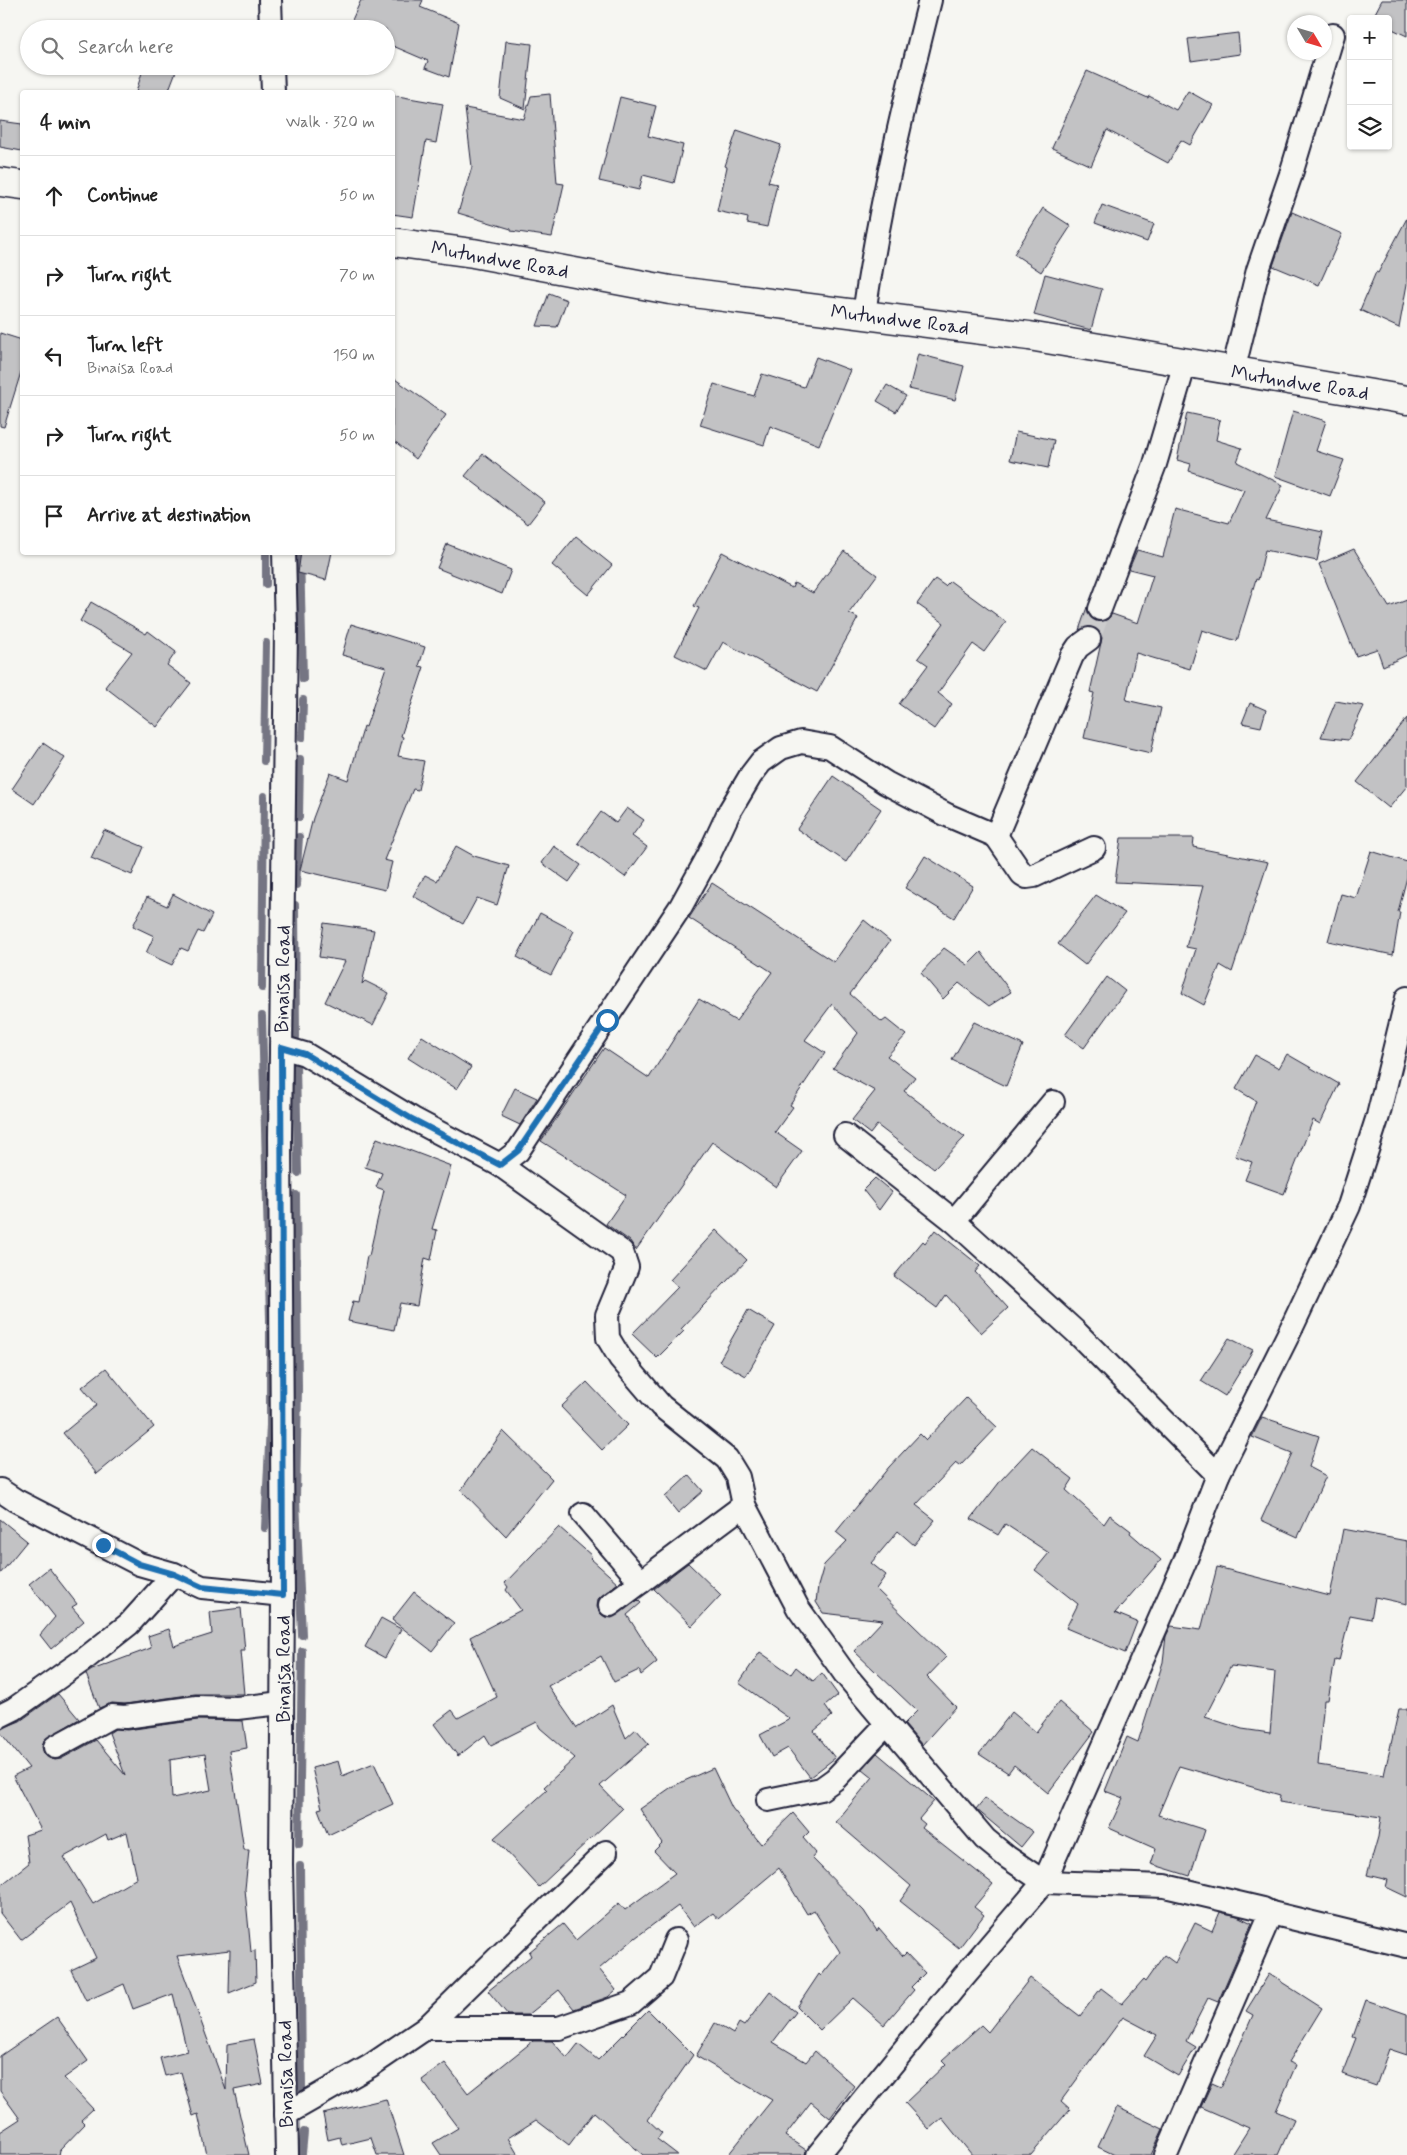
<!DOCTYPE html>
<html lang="en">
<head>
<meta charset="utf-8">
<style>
  :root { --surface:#fff; --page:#f6f6f6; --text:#222; --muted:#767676; --line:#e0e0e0 }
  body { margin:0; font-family:Mynerve,sans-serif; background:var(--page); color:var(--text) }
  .controls { position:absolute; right:15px; top:15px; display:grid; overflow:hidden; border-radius:5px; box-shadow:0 1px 4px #0004 }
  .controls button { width:45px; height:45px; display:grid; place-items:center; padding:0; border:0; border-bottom:1px solid var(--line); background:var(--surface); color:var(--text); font:25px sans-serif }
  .compass { position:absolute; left:1287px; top:15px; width:45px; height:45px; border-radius:50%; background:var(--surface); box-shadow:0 1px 4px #0004; rotate:128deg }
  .stop { position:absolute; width:15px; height:15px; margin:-11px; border:4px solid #1f6fb2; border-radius:50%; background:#fff }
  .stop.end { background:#1f6fb2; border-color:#fff; box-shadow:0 1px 5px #0008 }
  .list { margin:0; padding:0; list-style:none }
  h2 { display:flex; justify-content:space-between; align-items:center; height:65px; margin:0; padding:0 20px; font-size:21px }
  h2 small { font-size:16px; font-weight:400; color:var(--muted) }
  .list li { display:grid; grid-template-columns:32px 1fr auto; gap:15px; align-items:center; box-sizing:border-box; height:80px; padding:0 20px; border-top:1px solid var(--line) }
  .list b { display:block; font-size:19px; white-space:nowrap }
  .list p { margin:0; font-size:16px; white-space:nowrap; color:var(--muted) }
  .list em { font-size:16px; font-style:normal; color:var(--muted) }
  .icon { flex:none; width:28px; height:28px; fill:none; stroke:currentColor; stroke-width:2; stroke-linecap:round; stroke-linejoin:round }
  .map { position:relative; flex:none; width:1407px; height:2155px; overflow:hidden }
  .search { position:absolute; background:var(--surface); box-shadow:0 1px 4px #0004; left:20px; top:20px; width:375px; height:55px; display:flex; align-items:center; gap:12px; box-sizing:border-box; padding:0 18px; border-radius:28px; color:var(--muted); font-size:19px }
  .panel { position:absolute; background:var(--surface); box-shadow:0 1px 4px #0004; left:20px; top:90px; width:375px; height:465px; border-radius:5px }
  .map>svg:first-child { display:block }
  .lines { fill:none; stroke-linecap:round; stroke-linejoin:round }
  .stream { stroke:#757583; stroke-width:8 }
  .building { fill:#c2c2c4; stroke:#22223b; fill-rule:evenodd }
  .minor-tunnel { stroke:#cccccd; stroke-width:22; stroke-dasharray:22 11; stroke-linecap:butt }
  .minor-casing { stroke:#22223b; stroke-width:26 }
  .secondary-casing { stroke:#22223b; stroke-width:31 }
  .minor { stroke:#f6f6f2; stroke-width:22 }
  .secondary { stroke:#f6f6f2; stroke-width:28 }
  .route { stroke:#1f6fb2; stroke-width:6 }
  .labels { text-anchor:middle; stroke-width:4.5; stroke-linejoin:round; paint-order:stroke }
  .street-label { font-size:20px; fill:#22223b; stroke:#f6f6f2 }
</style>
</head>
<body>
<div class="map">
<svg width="1407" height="2155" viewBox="0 0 1407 2155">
  <rect width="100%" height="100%" fill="#f6f6f2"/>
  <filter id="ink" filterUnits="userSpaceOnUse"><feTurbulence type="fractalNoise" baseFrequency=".02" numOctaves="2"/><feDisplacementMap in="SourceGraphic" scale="10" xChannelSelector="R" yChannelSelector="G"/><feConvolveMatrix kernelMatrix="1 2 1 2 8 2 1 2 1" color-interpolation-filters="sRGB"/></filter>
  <g filter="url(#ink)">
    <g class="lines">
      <!-- stream -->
      <g class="stream">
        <path d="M300 552 303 679"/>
        <path d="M266 584V552"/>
        <path d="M302 738 303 700"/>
        <path d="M264 761 266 643"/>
        <path d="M299 817 300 759"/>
        <path d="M296 885 299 837"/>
        <path d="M295 905 296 1037"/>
        <path d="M262 988 264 796"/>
        <path d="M262 1016 270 1318V1425L265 1528"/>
        <path d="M296 1063 298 1173"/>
        <path d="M296 1195 298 1388 296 1500 302 1635"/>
        <path d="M299 1844 302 1651"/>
        <path d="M300 1866 302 2088"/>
        <path d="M302 2153 304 2132"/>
      </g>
    </g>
    <!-- building -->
    <g class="building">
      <path d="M361 0H423L420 7 459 23 449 77 425 68 428 61 386 43V29H348Z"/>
      <path d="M1382 0H1407V36L1388 27V19H1372Z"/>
      <path d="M1238 33 1240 54 1191 61 1188 39Z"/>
      <path d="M506 41 532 44 525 109 500 98Z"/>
      <path d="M144 66H178L168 92H136Z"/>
      <path d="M1087 71 1148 98 1149 96 1176 110 1188 91 1213 105 1190 145 1181 140 1168 163 1107 130 1091 166 1052 148Z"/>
      <path d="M550 94 557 183 564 184 552 237 511 231V229L458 213 472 167 465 108 524 119 531 96Z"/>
      <path d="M392 95 443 104 436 143 426 141 413 217 392 214Z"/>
      <path d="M620 97 656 106 648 136 683 145 674 183 643 175 639 190 599 181Z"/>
      <path d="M0 121 22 124V151L0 147Z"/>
      <path d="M737 130 781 145 768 182 777 184 767 227 747 223 748 218 717 211 727 167 725 166Z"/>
      <path d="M1102 205 1154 224 1147 242 1095 223Z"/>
      <path d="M1043 208 1071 226 1041 272 1014 254Z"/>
      <path d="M1292 212 1342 234 1319 285 1273 266Z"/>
      <path d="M1407 218V284L1399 328 1360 310 1376 272 1378 273Z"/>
      <path d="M1045 274 1102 289 1091 330 1034 315Z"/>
      <path d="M549 293 567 300 557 327 537 326Z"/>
      <path d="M0 333 22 340V369L4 427 0 426Z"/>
      <path d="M918 354 964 366 955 400 909 389Z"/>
      <path d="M816 357 850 370 819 445 770 426 764 445 700 425 714 384 754 396 762 374 804 387Z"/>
      <path d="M392 377 446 415 416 459 392 439Z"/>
      <path d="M887 385 906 396 896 412 877 401Z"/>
      <path d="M1293 411 1326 421 1316 451 1344 460 1330 496 1275 476Z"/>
      <path d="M1187 413 1220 420 1216 440 1242 448 1237 462 1283 485 1266 520 1323 532 1317 561 1265 550 1258 580 1256 579 1237 641 1202 630 1190 669 1136 653 1126 700 1161 708 1151 753 1084 738 1094 693 1090 692 1102 638 1100 632 1094 627 1087 626 1079 630 1087 607 1090 617 1096 621 1102 622 1108 619 1112 614 1138 623 1153 575 1129 569 1137 550 1163 557 1175 509 1229 523 1244 490 1189 471 1191 464 1177 460Z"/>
      <path d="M1016 432 1054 440 1048 468 1010 460Z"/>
      <path d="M483 454 545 502 528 524 465 476Z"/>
      <path d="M576 536 612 565 588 595 552 565Z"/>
      <path d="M447 544 511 570 502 594 437 568Z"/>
      <path d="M1354 549 1389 607 1407 600V655L1383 666 1377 649 1356 656 1319 564Z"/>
      <path d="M844 551 877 575 849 613 858 618 817 692 723 642 707 671 675 655 699 608 694 606 722 552 792 588 794 583 813 593Z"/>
      <path d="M301 552H332L326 580 298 573Z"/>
      <path d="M935 579 945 586 950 581 1006 622 984 652 973 644 938 693 952 704 934 729 899 704 928 665 918 658 944 623 917 604Z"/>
      <path d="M91 602 146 634 148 631 176 652 167 665 191 683 157 727 105 687 132 652 80 621Z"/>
      <path d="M351 624 425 647 419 666 424 667 401 736 403 737 398 756 424 761 418 790 413 789 384 860 392 862 385 890 300 870 313 818 330 773 348 780 364 726 366 727 386 667 342 655Z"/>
      <path d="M1336 701 1364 706 1348 740 1321 737Z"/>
      <path d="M1250 703 1266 710 1261 727 1242 723Z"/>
      <path d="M1407 718V786L1389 808 1357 782Z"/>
      <path d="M43 743 65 758 34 804 12 789Z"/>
      <path d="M833 776 881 809 846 862 797 829Z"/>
      <path d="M627 808 644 820 632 836 647 847 625 877 578 843 601 812 616 823Z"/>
      <path d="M104 830 144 847 132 875 91 858Z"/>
      <path d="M1121 838H1194L1193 847 1268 862 1232 972 1220 965 1204 1005 1182 993 1196 949 1186 947 1203 886 1115 882Z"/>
      <path d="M456 846 474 856 509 866 497 905 477 898 463 924 413 896 425 875 437 881Z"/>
      <path d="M554 846 581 865 569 882 542 863Z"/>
      <path d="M1371 851 1407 862V877L1398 912H1400L1393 955 1328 941 1341 894 1356 898Z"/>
      <path d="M925 856 973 886 954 918 905 888Z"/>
      <path d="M712 883 834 962 864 920 890 941 850 994 882 1022 886 1019 906 1035 887 1056 915 1077 904 1091 965 1137 934 1169 877 1125 870 1134 852 1120 875 1091 833 1068 858 1033 832 1004 805 1040 825 1053 790 1105 793 1107 775 1132 802 1151 776 1187 712 1142 636 1250 630 1241 606 1224 626 1195 541 1141 604 1048 649 1078 699 999 736 1021 772 972 689 918Z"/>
      <path d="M173 894 212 915 203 933 198 931 188 951 181 948 172 965 146 953 154 936 133 926 147 897 167 906Z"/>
      <path d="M1096 895 1125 913 1085 965 1058 944Z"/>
      <path d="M540 913 574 931 551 975 517 957Z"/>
      <path d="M324 923 374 930 362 984 365 981 389 993 373 1025 325 1002 345 961 319 957Z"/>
      <path d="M944 948 968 965 981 952 1011 992 989 1006 959 983 943 999 921 973Z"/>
      <path d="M1107 977 1125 991 1084 1048 1065 1035Z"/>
      <path d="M974 1022 1023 1045 1006 1086 952 1060Z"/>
      <path d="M422 1036 471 1067 457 1089 408 1058Z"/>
      <path d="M1287 1054 1339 1084 1320 1124 1313 1120 1284 1194 1245 1180 1252 1162 1235 1156 1256 1101 1236 1089 1255 1055 1279 1068Z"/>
      <path d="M515 1088 537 1098 520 1125 501 1116Z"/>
      <path d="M377 1138 451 1166 432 1229 437 1230 431 1260 425 1258 417 1306 400 1303 394 1330 348 1321 353 1301 359 1302 367 1256H369L384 1190 376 1187 382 1173 365 1167Z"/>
      <path d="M875 1178 892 1192 879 1210 863 1190Z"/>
      <path d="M716 1230 747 1260 681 1329 684 1331 657 1358 632 1334 678 1287 670 1280Z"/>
      <path d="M935 1230 980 1266 975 1272 1008 1308 981 1333 946 1295 937 1308 894 1276 923 1241 925 1243Z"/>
      <path d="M748 1310 775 1326 746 1376 719 1361Z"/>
      <path d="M1229 1338 1253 1350 1225 1396 1201 1381Z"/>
      <path d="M106 1368 154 1427 97 1474 63 1433 97 1405 82 1387Z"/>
      <path d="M587 1382 628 1425 602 1450 561 1407Z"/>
      <path d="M966 1398 997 1427 960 1466 956 1463 916 1505 935 1520 914 1545 898 1531 871 1563 886 1575 876 1589 946 1657 927 1677 956 1707 922 1745 904 1724 917 1711 854 1651 883 1620 823 1613 816 1602 818 1586 824 1565 847 1541 836 1532 889 1467 920 1434 926 1440Z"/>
      <path d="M1262 1417 1319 1436 1309 1467 1326 1476 1298 1537 1261 1520 1292 1453 1252 1437Z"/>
      <path d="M503 1431 552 1479 506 1536 461 1490Z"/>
      <path d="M1032 1447 1073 1479 1066 1490 1104 1524 1110 1515 1131 1531 1130 1533 1161 1560 1115 1613 1137 1622 1125 1653 1066 1628 1078 1604 1035 1570 1049 1553 1005 1524 998 1535 971 1519 1002 1479Z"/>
      <path d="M689 1475 703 1491 678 1513 665 1497Z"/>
      <path d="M0 1519 27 1541 0 1574Z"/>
      <path d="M559 1527 592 1556 590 1558 618 1583 598 1599 597 1607 600 1613 605 1617 612 1618 638 1600 641 1603 627 1615 657 1662 641 1675 639 1670 614 1682 601 1656 548 1686 577 1728 612 1705 626 1738 636 1729 649 1744 600 1786 622 1809 539 1887 494 1838 547 1790 544 1787 575 1758 540 1728 537 1722 491 1745 485 1735 458 1756 434 1724 452 1710 458 1718 497 1697 470 1637 521 1610 506 1590 508 1587 505 1583Z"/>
      <path d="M1343 1529 1407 1541V1604L1375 1597 1371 1619 1350 1615 1339 1661 1335 1660 1328 1700H1324L1318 1765 1384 1775 1399 1709H1407V1897L1386 1887 1388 1880 1367 1875 1378 1837 1381 1817 1279 1802 1280 1795 1179 1766 1158 1815 1205 1830 1190 1876 1151 1864 1156 1849 1109 1828 1123 1798 1105 1791 1127 1737 1138 1742 1163 1662 1166 1636 1171 1626 1201 1630 1217 1567 1330 1596ZM1231 1666 1275 1672 1270 1733 1242 1729 1205 1717Z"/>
      <path d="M688 1563 721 1595 692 1626 654 1589Z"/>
      <path d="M49 1568 77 1604 72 1607 84 1621 51 1649 40 1635 55 1617 29 1584Z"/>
      <path d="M414 1592 454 1623 432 1651 392 1620Z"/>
      <path d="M241 1608 245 1651H240L244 1694H195L125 1704 112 1703 99 1708 86 1674 92 1670 151 1648 148 1636 169 1629 174 1646 212 1634 210 1612Z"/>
      <path d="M381 1618 401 1629 385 1658 365 1647Z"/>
      <path d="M760 1652 791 1674 796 1667 813 1681 822 1673 838 1695 825 1706 832 1716 814 1731 835 1758 810 1777 788 1748 772 1757 760 1735 790 1719 739 1683Z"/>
      <path d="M58 1694 79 1719 44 1740 42 1747 44 1754 49 1758 55 1760 61 1759 96 1740 125 1775 109 1733 115 1729 127 1730 198 1720 243 1721 247 1748 229 1751 244 1850H249L245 1889 251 1952 255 1950 256 1982 229 1993 230 1950 177 1956 226 2090 227 2044 254 2039 263 2084 234 2090 249 2155H207L198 2114 193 2116 181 2072 165 2076 160 2058 187 2051 173 1994 133 2009 124 1984 86 2001 71 1970 96 1958 70 1903 21 1940 0 1913V1886L29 1863 25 1835 41 1830 13 1776 29 1768 0 1732V1729L20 1721ZM205 1754 211 1790 172 1798 170 1760ZM127 1832 137 1878 93 1904 64 1857 106 1834 108 1840Z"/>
      <path d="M1059 1702 1094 1732 1048 1793 1014 1765 1008 1773 979 1754 1012 1712 1036 1732Z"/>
      <path d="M877 1753 934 1801 919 1819 925 1824 922 1828 993 1884 974 1907 984 1915 959 1948 900 1901 911 1886 836 1822 873 1777 863 1769Z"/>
      <path d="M338 1761 342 1776 374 1763 393 1804 328 1835 318 1809 322 1808 312 1768Z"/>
      <path d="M713 1768 732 1808 761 1844 793 1813 809 1832 803 1838 816 1853 812 1858 864 1911 877 1931 879 1928 903 1956 906 1953 925 1973 911 1987 914 1990 884 2025 853 1998 820 2030 797 2007 819 1974 821 1976 840 1952 814 1910 807 1914 779 1868 718 1919 713 1913 694 1927 678 1906 635 1938 599 1969 616 1990 608 1997 574 2009 559 1990 528 2015H508L488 1991 531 1956 529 1952 563 1924 576 1940 619 1903 625 1910 675 1873 654 1851 662 1843 640 1809 673 1786Z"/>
      <path d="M985 1798 1033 1832 1021 1847 976 1809Z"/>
      <path d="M1220 1912 1237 1916 1252 1923 1218 2002 1208 1998 1186 2041 1196 2047 1178 2076 1144 2056 1157 2035 1123 2017 1061 2101 1070 2109 1031 2155H972L942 2118 929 2129 905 2103 946 2064 942 2060 981 2025 988 2032 1030 1978 1080 2016 1101 1988 1122 2004 1143 1980 1145 1982 1164 1955 1175 1963 1195 1923 1212 1931Z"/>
      <path d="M1269 1974 1322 2008 1289 2062 1296 2065 1276 2111 1294 2119 1278 2155H1232L1249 2128 1201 2107 1212 2083 1221 2087 1253 2015 1246 2011Z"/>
      <path d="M770 1992 796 2012 773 2042 806 2062 815 2051 854 2086 830 2118 811 2102 785 2136 806 2150 805 2155H728L772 2100 696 2056 715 2023 733 2034 739 2023 744 2026Z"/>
      <path d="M1366 2000 1407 2014V2055L1389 2049 1376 2086 1342 2074 1356 2038 1353 2037Z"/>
      <path d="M648 2010 693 2055 648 2120 662 2133 657 2139 678 2155H643L594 2112 569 2145 536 2120 508 2138 518 2155H441L433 2143 458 2128 422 2080 445 2063 468 2093 533 2041H552L567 2058 578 2044 598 2060Z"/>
      <path d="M57 2017 88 2061 64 2078 93 2109 81 2120 85 2124 60 2150 59 2155H0V2132L20 2119 0 2091V2056Z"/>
      <path d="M386 2099 404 2155H377L371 2138 342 2145 340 2137 328 2140 323 2114Z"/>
      <path d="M1117 2107 1163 2129 1151 2155H1115L1098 2147Z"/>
    </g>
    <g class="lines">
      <!-- minor-tunnel -->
      <path class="minor-tunnel" d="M1089 639 1100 609"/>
      <defs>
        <g id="minor">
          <path d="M270 0 271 29"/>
          <path d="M272 66 273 92"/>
          <path d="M864 314C879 208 904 104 930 0"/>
          <path d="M1233 371 1258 270 1291 174 1333 35"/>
          <path d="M284 552 286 629 280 1137 283 1595 281 1864 287 2155"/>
          <path d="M1100 609 1155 464 1185 363"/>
          <path d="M996 836 1022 874 1027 877 1034 876 1094 848"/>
          <path d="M281 1047 305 1054 413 1119 500 1165 518 1151 681 906 709 855 729 812 751 775 761 762 781 748 801 742 830 747 886 783 947 815 996 836 1072 656 1078 647 1089 639"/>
          <path d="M845 1135 954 1221 1077 1333 1218 1475"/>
          <path d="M500 1165 622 1252 627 1267 607 1315 608 1338 620 1358 661 1406 727 1459 738 1477 744 1505"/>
          <path d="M954 1221 1053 1102"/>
          <path d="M0 1490 15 1500 139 1564 174 1574 202 1587 283 1595"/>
          <path d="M583 1514 641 1582"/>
          <path d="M610 1605 744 1505 798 1608 845 1674 887 1724"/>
          <path d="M0 1716 14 1709 86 1658 129 1624 174 1574"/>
          <path d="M55 1747 112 1716 125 1717 197 1707 237 1708 282 1703"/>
          <path d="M768 1800 821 1789 835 1779 887 1724 985 1839 1007 1857 1044 1882 1165 1886 1263 1909 1271 1913 1166 2155"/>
          <path d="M1271 1913 1407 1946"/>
          <path d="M426 2028 606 1852"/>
          <path d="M286 2114 370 2066 426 2028H559L631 2003 661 1977 676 1940"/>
          <path d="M818 2155 963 1977 1044 1882 1184 1564 1218 1475 1291 1329 1349 1206 1378 1116 1407 998"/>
        </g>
        <g id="secondary">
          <path d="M0 182 22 185"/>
          <path d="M392 242 473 253 670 290 1029 336 1407 400"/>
        </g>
      </defs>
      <!-- minor casing -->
      <use href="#minor" class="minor-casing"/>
      <!-- secondary casing -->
      <use href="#secondary" class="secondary-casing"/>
      <!-- minor -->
      <use href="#minor" class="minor"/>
      <!-- secondary -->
      <use href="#secondary" class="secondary"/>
    </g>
  </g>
  <g class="lines" filter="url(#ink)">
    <!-- route -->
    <path class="route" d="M103 1545 139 1564 174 1574 202 1587 283 1595 281 1047 305 1054 412 1119 500 1165 518 1151 607 1020"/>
  </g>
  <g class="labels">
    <!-- street labels -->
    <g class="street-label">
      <text transform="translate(500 259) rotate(10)" y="7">Mutundwe Road</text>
      <text transform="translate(900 319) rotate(7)" y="7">Mutundwe Road</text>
      <text transform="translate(1300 382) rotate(9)" y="7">Mutundwe Road</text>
      <text transform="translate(282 979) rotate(-89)" y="7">Binaisa Road</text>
      <text transform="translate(283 1669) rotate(-90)" y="7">Binaisa Road</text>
      <text transform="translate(285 2074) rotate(-91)" y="7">Binaisa Road</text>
    </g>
  </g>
</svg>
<div class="controls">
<button>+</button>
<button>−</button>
<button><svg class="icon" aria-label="layers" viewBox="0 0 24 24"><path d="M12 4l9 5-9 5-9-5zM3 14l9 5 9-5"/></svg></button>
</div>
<svg class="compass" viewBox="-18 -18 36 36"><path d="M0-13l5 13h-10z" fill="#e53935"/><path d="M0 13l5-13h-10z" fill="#767676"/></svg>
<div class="stop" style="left:607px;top:1020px"></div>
<div class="stop end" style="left:103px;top:1545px"></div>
<div class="search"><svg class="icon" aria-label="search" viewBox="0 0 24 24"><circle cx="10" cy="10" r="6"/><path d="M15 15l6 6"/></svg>Search here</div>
<section class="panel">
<h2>4 min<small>Walk · 320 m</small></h2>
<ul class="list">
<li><svg class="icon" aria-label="ahead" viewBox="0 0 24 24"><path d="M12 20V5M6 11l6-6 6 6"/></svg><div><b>Continue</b></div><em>50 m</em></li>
<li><svg class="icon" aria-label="right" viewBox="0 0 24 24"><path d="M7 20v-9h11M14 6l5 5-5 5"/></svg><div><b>Turn right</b></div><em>70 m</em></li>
<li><svg class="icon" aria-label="left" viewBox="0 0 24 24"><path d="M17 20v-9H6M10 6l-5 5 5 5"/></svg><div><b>Turn left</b><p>Binaisa Road</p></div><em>150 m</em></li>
<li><svg class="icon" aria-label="right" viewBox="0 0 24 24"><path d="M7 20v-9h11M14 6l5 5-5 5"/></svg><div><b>Turn right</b></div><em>50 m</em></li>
<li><svg class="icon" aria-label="arrive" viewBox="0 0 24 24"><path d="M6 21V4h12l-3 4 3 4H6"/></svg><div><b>Arrive at destination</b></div></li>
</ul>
</section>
</div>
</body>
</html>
